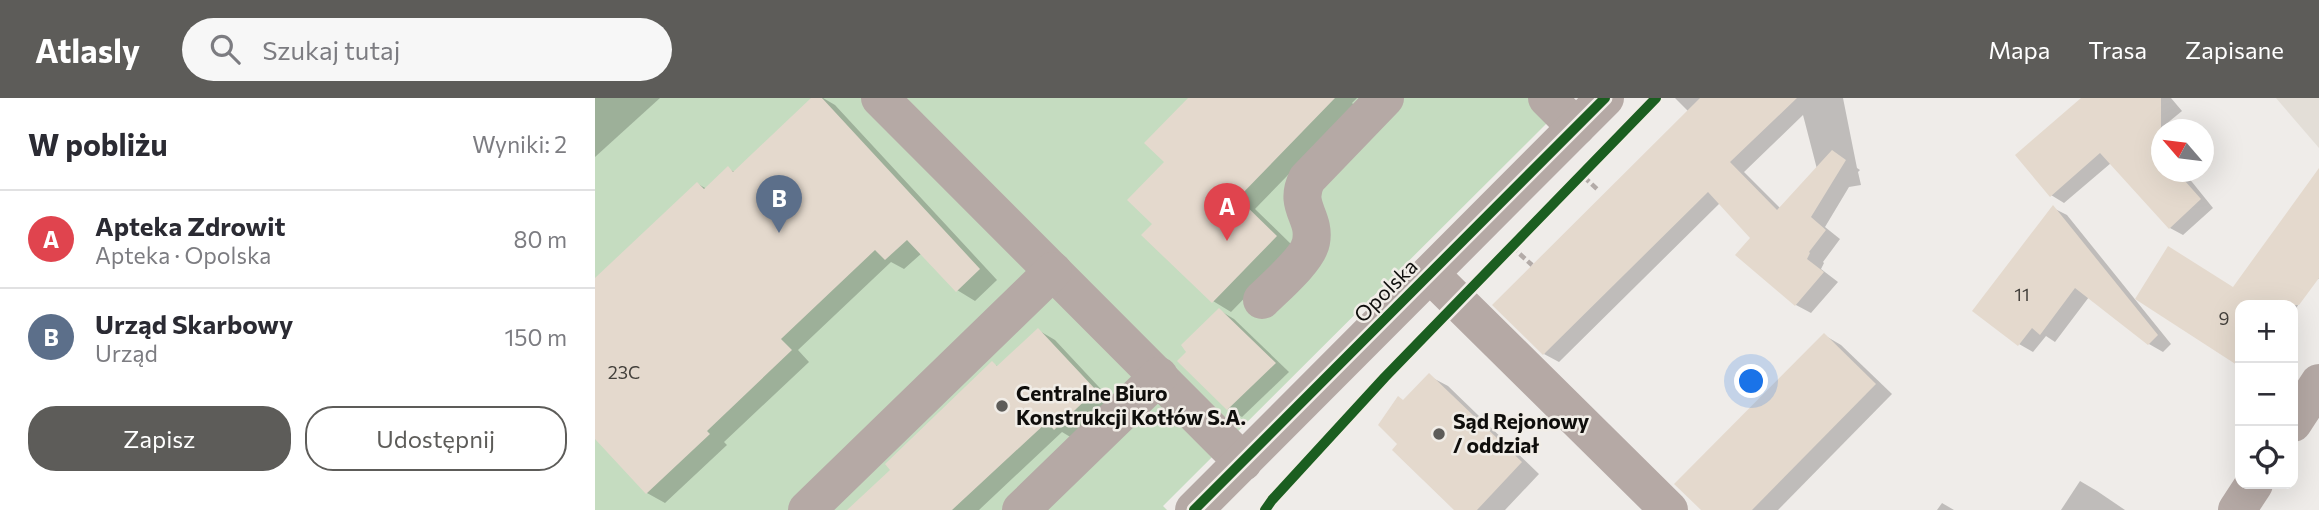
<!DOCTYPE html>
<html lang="pl">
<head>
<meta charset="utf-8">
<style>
  :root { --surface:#fff; --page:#f7f7f7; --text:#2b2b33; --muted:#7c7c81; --line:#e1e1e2; --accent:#5d5c59 }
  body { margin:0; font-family:Commissioner,sans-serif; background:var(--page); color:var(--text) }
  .controls { position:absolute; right:21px; bottom:21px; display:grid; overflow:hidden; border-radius:14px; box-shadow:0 7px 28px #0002 }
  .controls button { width:63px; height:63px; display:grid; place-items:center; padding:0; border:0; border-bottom:2px solid var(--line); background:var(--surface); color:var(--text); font:35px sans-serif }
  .compass { position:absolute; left:1556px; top:21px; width:63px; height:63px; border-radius:50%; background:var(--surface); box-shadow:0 7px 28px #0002; rotate:298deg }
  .you { position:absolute; left:1157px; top:284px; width:24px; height:24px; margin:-18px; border:5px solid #fff; border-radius:50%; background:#1a73e8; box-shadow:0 0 0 10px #1a73e833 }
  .badge { display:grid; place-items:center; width:46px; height:46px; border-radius:50%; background:var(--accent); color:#fff; font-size:23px; font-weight:700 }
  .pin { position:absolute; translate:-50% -58px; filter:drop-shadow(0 2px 4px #0008) }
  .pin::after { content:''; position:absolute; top:37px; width:24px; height:21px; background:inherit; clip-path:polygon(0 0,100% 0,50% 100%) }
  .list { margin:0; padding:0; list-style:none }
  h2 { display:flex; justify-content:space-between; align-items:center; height:91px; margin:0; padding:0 28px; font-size:30px }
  h2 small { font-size:23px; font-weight:400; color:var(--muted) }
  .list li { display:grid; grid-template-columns:46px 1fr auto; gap:21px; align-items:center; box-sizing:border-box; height:98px; padding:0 28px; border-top:2px solid var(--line) }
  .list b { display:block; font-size:26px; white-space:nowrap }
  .list p { margin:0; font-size:23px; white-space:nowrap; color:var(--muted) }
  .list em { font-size:23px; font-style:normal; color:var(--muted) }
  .actions { display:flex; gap:14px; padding:21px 28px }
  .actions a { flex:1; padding:16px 0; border:2px solid var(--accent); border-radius:28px; text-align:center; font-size:24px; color:var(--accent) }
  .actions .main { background:var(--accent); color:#fff }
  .icon { flex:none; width:38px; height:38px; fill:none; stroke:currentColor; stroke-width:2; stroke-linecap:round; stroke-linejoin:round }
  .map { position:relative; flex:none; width:1724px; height:412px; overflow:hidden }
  header { display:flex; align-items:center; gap:42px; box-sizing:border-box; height:98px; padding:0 35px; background:var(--accent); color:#fff }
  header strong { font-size:33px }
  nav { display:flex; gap:38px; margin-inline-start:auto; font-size:24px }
  .search { width:490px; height:63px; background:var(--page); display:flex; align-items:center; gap:18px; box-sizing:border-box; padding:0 24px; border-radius:38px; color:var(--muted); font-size:26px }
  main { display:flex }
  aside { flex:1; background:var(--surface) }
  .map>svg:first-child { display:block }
  .built { fill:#e3ded7 }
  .green { fill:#c5dcc0 }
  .shadow { fill:#0003; fill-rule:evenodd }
  .building { fill:#e4d9cd }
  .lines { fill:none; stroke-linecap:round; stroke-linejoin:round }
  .path { stroke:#b3aba8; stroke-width:4.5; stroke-dasharray:7 3.5; stroke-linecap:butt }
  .minor { stroke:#b5a9a5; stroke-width:38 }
  .cycleway-casing { stroke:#f1ede7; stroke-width:15 }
  .cycleway { stroke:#1b5e20; stroke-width:10 }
  .poi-dot { fill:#5d5c59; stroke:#f1ede7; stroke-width:2.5 }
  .labels { text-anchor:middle; stroke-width:5; stroke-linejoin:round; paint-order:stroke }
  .number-label { font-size:18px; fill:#44413c }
  .street-label { font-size:21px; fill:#0f0e0c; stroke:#f1ede7 }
  .poi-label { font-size:21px; font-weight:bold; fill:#0f0e0c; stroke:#f1ede7; text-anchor:start }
</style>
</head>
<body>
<header>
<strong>Atlasly</strong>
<div class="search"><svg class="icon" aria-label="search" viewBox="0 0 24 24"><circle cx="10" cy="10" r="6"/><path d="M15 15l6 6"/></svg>Szukaj tutaj</div>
<nav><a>Mapa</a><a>Trasa</a><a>Zapisane</a></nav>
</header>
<main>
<aside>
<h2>W pobliżu<small>Wyniki: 2</small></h2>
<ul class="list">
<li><span class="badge" style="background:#e0444e">A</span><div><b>Apteka Zdrowit</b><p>Apteka · Opolska</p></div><em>80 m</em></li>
<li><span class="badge" style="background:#5c6f8a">B</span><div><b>Urząd Skarbowy</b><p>Urząd</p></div><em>150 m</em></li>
</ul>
<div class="actions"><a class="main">Zapisz</a><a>Udostępnij</a></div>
</aside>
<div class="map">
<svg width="1724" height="412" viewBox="0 0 1724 412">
  <rect width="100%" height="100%" fill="#efece9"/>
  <!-- built -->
  <path class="built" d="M1681 0H1724V50Z"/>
  <!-- green -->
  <path class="green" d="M0 0H977L568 408 572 412H0Z"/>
  <!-- shadow -->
  <g class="shadow">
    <path d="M0 0H65L0 59Z"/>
    <path d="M218 0H228L240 7 402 182 380 203 362 192 327 155 309 171 296 164 203 252 214 264 129 344 132 347 70 405 52 395 0 339V182L103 86 112 91 133 71 140 74Z"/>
    <path d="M595 0H762L757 5 760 8 660 111 699 149 636 214 618 203 559 126 572 64Z"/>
    <path d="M1080 0H1248L1262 70 1265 72 1263 74 1266 87 1254 89 1230 129 1245 141 1228 164 1229 165 1226 171 1243 184 1216 215 1201 207 1157 140 1125 105 964 264 949 256 1094 14ZM1208 17 1222 71 1186 111 1149 74Z"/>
    <path d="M1489 0H1576L1587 13 1559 36 1566 45V74H1589L1618 110 1588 137 1575 130 1516 65 1469 105 1456 97Z"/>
    <path d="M1724 89V181L1721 179 1698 215V207H1645V267L1542 201 1639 190Z"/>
    <path d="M1458 110 1472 117 1576 246 1568 254 1554 246 1494 199 1460 244 1451 238 1438 254 1424 246Z"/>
    <path d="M624 212 639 221 694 274 647 319 633 311Z"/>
    <path d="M443 232 460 242 517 303 477 340 467 334 384 412H259L257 410 298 372 397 265 404 269Z"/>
    <path d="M1229 237 1246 247 1297 296 1183 412H1108L1082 386Z"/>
    <path d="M834 278 853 288 944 376 910 412H862L799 352 805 346 809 304Z"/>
    <path d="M1485 383 1502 393 1530 412H1466Z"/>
    <path d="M1347 405 1359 412H1342Z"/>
  </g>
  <!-- building -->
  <g class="building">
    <path d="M216 0H227L385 171 361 194 312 142 290 162 280 152 186 241 197 252 112 333 115 336 51 396 0 341V180L102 84 109 91 133 68 138 74Z"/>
    <path d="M593 0H740L643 100 682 138 617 205 546 137 557 126 532 102 569 64 549 45Z"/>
    <path d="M1105 0H1202L1135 64 1182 112 1237 52 1251 62 1216 119 1231 132 1214 154 1215 155 1212 161 1229 174 1200 208 1140 157 1155 140 1113 94 948 257 897 207Z"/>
    <path d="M1486 0H1566V74H1582L1606 101 1574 131 1505 55 1455 99 1420 57Z"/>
    <path d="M1724 70V180L1704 207H1645V269L1540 201 1573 148 1638 189Z"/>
    <path d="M1458 107 1563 237 1553 247 1480 190 1445 237 1437 230 1423 248 1377 213Z"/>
    <path d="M624 210 681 265 632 312 582 263 591 254 586 247Z"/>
    <path d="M443 230 501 292 459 332 452 324 357 412H252L295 372 290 366 397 263 402 268Z"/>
    <path d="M1229 235 1281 286 1157 412H1106L1079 386Z"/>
    <path d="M834 275 927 364 882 412H859L797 352 802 346 783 327 803 298 808 302Z"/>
  </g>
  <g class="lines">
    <!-- path -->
    <g class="path">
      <path d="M989 79 1002 91"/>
      <path d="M917 149 937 167"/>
    </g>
    <!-- minor -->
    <g class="minor">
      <path d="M285 0 648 364"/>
      <path d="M952 0 981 29"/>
      <path d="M835 176 1074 412"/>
      <path d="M667 202C680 189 713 161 716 144 721 118 698 109 712 81L790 0"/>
      <path d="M1698 325 1724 285"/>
      <path d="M212 412 458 173"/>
      <path d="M426 412 564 278"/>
      <path d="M599 412 1010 0"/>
      <path d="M1642 412 1659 386"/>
    </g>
    <defs>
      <g id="cycleway">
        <path d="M599 412 1010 0"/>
        <path d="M670 412 677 402 790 279 1061 0"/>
      </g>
    </defs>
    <!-- cycleway casing -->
    <use href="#cycleway" class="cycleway-casing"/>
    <!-- cycleway -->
    <use href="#cycleway" class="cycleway"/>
  </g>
  <!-- markers -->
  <g class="poi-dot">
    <circle cx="407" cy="308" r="7"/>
    <circle cx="844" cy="336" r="7"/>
  </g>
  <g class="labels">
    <!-- number labels -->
    <g class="number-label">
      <text x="1427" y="203">11</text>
      <text x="1629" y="227">9</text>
      <text x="29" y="281">23C</text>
    </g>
    <!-- street labels -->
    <g class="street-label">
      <text transform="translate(791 193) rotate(-45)" y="7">Opolska</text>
    </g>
    <!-- poi labels -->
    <g class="poi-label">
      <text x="421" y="303">Centralne Biuro<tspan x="421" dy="24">Konstrukcji Kotłów S.A.</tspan></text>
      <text x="858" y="331">Sąd Rejonowy<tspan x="858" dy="24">/ oddział</tspan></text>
    </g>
  </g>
</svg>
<div class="controls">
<button>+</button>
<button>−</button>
<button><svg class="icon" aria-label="locate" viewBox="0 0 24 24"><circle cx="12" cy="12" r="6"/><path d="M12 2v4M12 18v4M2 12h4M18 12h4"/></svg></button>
</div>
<svg class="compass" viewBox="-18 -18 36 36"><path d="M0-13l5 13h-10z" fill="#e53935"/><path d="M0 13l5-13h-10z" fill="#7c7c81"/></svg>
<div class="you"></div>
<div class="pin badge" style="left:632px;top:143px;background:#e0444e">A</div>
<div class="pin badge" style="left:184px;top:135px;background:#5c6f8a">B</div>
</div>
</main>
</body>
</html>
